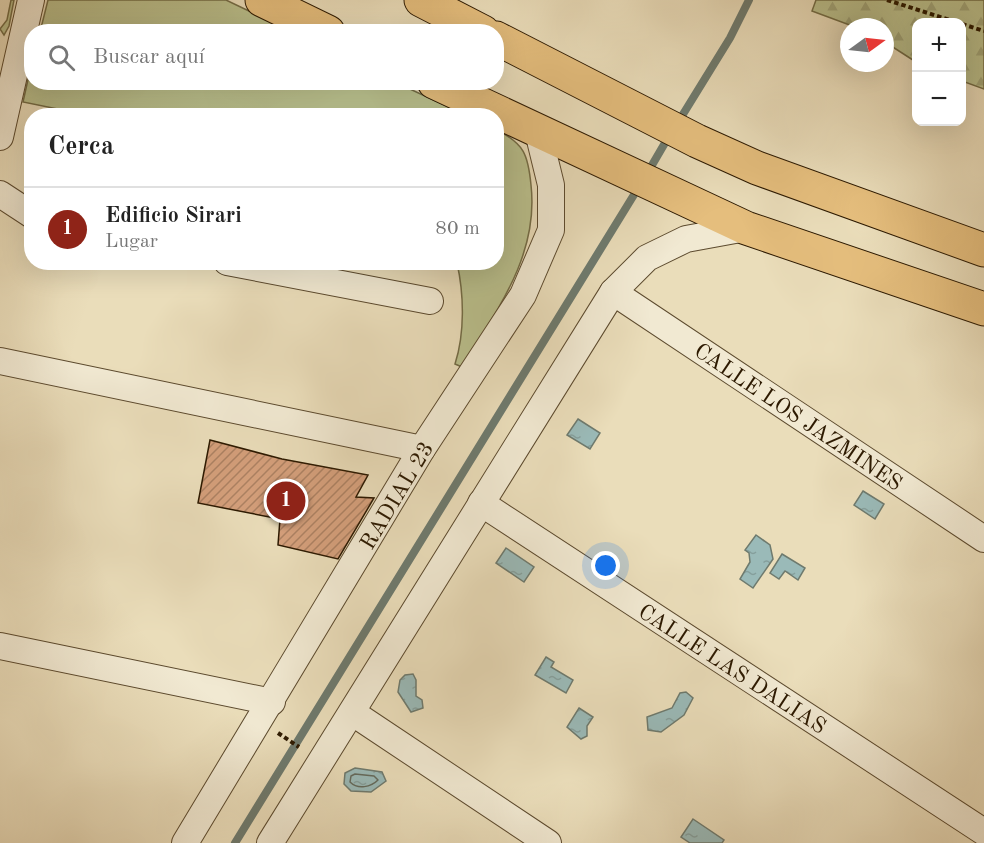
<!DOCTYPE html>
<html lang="es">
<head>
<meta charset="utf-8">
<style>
  :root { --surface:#fff; --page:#f6f6f6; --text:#222; --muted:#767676; --line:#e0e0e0; --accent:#8f2418 }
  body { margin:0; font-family:"Old Standard TT",serif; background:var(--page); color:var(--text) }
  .controls { position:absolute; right:18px; top:18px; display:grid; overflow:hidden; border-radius:12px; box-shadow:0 6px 24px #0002 }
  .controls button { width:54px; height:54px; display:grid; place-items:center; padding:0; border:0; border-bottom:2px solid var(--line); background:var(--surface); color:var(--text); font:30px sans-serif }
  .compass { position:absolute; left:840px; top:18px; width:54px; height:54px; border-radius:50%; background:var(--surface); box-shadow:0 6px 24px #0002; rotate:75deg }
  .you { position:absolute; left:606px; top:566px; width:21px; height:21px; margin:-15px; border:4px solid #fff; border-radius:50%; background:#1a73e8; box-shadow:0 0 0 9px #1a73e833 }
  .badge { display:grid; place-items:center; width:39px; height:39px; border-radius:50%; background:var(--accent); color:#fff; font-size:20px; font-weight:700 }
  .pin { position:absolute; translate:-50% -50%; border:3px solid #fff; box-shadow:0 2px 6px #0006 }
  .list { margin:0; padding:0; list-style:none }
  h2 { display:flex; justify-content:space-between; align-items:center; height:78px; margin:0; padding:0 24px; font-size:26px }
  h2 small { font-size:20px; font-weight:400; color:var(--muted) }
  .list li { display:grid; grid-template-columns:39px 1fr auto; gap:18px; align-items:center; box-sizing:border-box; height:84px; padding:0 24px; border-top:2px solid var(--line) }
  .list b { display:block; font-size:22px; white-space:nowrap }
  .list p { margin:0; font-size:20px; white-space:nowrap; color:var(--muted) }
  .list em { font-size:20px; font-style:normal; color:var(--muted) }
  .icon { flex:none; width:33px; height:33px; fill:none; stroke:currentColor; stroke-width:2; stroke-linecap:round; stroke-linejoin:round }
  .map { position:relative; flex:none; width:984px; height:843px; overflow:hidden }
  .search { position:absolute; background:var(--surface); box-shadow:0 6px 24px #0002; left:24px; top:24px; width:480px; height:66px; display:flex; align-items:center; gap:15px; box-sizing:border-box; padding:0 21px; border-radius:24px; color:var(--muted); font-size:22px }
  .panel { position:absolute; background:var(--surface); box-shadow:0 6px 24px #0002; left:24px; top:108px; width:480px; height:162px; border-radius:24px }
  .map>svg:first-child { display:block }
  .forest { fill:url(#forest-firs); stroke:#736c46; stroke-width:1.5 }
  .green { fill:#bac08d; stroke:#736c46; stroke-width:1.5 }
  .water { fill:url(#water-ripples); stroke:#6e7a6e; stroke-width:1.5 }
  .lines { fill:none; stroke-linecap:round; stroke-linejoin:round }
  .shore { stroke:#636a5c; stroke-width:1.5 }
  .stream { stroke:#6e7a6e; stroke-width:8 }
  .building { fill:url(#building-hatch); stroke:#2c1900; stroke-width:1.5 }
  .minor-casing { stroke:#5c4a2e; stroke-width:28 }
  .highway-casing { stroke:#2c1900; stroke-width:35 }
  .path { stroke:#2c1900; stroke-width:4; stroke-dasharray:4.5 3; stroke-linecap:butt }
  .minor { stroke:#f1e9d2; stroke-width:26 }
  .highway { stroke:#e5be7d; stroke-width:33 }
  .labels { text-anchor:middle; stroke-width:4.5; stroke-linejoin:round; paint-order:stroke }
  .street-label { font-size:22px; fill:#2c1900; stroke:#f1e9d2 }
</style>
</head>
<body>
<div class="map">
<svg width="984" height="843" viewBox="0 0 984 843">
  <defs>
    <pattern id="forest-firs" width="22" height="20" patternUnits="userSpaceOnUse" patternTransform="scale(1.5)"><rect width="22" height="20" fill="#bac08d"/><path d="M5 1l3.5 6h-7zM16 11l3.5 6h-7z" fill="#a0a478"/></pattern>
    <pattern id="water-ripples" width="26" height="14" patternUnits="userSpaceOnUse" patternTransform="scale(1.5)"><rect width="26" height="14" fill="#9abab8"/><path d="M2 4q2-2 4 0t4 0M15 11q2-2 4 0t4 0" fill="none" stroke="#859f9c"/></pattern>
    <pattern id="building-hatch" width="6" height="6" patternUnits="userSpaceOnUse" patternTransform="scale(1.5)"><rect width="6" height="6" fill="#d49f7b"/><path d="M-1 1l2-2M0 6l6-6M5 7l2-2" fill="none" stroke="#ac8162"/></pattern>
  </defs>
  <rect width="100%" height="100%" fill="#eaddba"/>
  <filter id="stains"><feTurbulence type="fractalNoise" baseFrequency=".00333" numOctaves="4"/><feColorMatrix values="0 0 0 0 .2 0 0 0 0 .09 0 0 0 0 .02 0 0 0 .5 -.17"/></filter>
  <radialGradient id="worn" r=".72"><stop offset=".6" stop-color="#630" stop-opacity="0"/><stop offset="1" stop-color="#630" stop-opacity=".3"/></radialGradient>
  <!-- forest -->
  <path class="forest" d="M816 0H984V89L962 81V22H916V62L885 42V27H855L812 11Z"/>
  <!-- green -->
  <g class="green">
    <path d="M11 0H14L9 26 4 35 0 29 7 20Z"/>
    <path d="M48 0H226L291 31 40 32Z"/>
    <path d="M31 66 32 82 397 83 466 115 92 116 23 102Z"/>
    <path d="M497 130C524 144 528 154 531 185 539 255 497 310 462 367L455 364C465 333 464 294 457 263L496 262Z"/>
  </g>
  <!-- water -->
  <g class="water">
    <path d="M578 419 600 433 590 449 567 435Z"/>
    <path d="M863 491 884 504 875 519 854 505Z"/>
    <path d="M756 535 770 545 773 559 753 588 740 579 750 562 749 553 745 550Z"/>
    <path d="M506 548 534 567 524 582 496 563Z"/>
    <path d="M782 554 805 568 798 580 785 571 779 579 770 573Z"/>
    <path d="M546 657 554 662 551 667 573 680 566 693 535 675Z"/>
    <path d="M413 674 416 680V696L422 700 423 708 411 712 398 692 400 680 405 675Z"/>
    <path d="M686 692 693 698 684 715 661 732 648 730 647 717 672 708 680 693Z"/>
    <path d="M579 708 593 717 587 726V736L581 739 567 727Z"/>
    <path d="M355 768 382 772 386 781 371 792 351 791 344 784 345 773Z"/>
    <path d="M693 819 724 840 722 843H690L681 837Z"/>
  </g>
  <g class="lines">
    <!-- shore -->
    <path class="shore" d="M355 774 374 776 378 780C371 787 358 790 350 782L351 776Z"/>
    <!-- stream -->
    <g class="stream">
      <path d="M677 124 730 38 749 0"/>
      <path d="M648 172 669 136"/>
      <path d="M235 843 640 185"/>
    </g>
  </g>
  <!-- building -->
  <path class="building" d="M210 440 282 459 368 475 356 497 374 498 338 559 278 545 280 519 198 503Z"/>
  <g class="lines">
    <defs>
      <g id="minor">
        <path d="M0 137 31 0"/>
        <path d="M0 194 32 215"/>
        <path d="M227 262 430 301"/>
        <path d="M613 292 984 539"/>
        <path d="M0 361 422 449"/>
        <path d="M481 503 984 832"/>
        <path d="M0 646 272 702"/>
        <path d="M353 713 548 843"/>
        <path d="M185 843 422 449 523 295 551 230V185L538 132"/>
        <path d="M270 843 613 292 647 258 686 239 746 228"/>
      </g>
      <g id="highway">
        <path d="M262 0 328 32"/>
        <path d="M421 0 483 32"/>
        <path d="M496 38 697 141 757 168 984 250"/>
        <path d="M434 82 746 228 984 309"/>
      </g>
    </defs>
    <!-- minor casing -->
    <use href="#minor" class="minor-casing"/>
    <!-- highway casing -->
    <use href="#highway" class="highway-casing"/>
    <!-- path -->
    <g class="path">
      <path d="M887 0 956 22"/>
      <path d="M962 24 984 31"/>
      <path d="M278 733 299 747"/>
    </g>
    <!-- minor -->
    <use href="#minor" class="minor"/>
    <!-- highway -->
    <use href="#highway" class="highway"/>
  </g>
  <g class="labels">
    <!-- street labels -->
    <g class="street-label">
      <text transform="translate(799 416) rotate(34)" y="8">CALLE LOS JAZMINES</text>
      <text transform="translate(396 495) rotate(-59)" y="8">RADIAL 23</text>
      <text transform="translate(733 668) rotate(33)" y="8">CALLE LAS DALIAS</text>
    </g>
  </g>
  <rect width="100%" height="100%" filter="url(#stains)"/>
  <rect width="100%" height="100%" fill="url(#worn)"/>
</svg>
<div class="controls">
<button>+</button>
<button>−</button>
</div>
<svg class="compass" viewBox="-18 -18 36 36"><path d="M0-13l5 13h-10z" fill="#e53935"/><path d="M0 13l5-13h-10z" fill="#767676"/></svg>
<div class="you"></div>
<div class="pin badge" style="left:286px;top:501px">1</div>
<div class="search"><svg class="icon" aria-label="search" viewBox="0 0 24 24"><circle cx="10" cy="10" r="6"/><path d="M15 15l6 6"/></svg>Buscar aquí</div>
<section class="panel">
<h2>Cerca<small></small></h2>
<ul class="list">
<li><span class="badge">1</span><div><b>Edificio Sirari</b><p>Lugar</p></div><em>80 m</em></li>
</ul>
</section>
</div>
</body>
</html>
